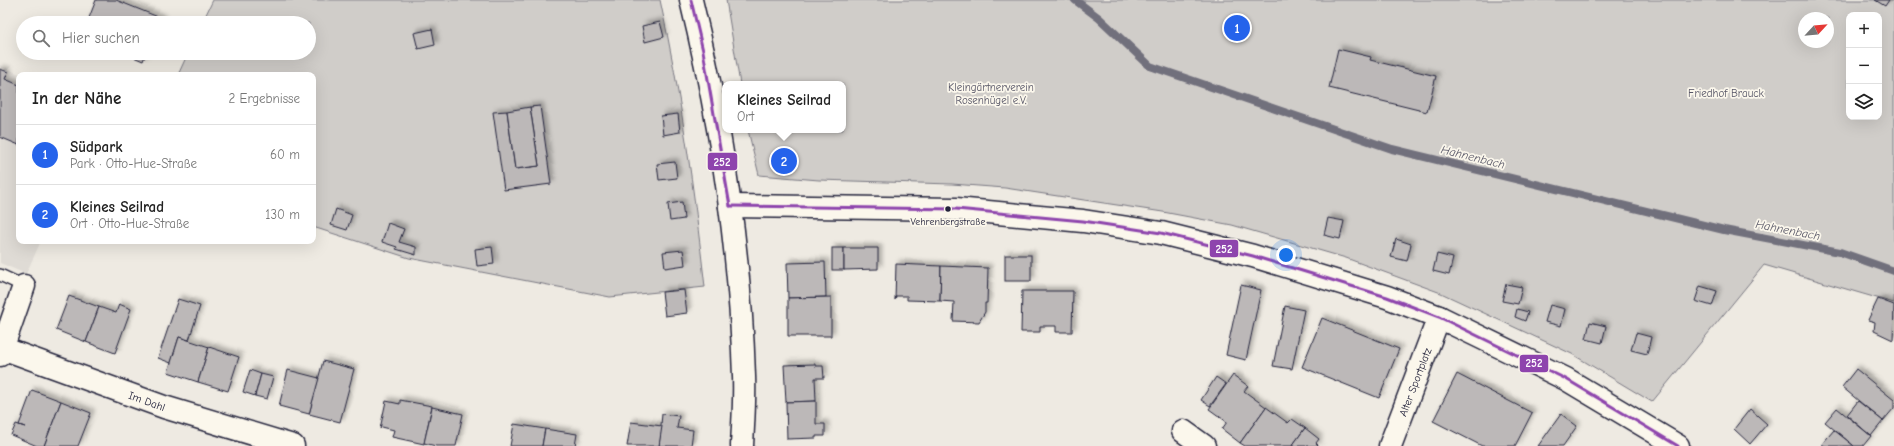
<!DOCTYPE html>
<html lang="de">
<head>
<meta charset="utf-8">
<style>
  :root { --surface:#fff; --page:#f2f2f2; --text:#222; --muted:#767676; --line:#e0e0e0; --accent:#2563eb }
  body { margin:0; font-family:"Comic Neue",sans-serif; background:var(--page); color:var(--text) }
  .controls { position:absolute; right:12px; top:12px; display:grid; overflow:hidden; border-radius:8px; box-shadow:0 4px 16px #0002 }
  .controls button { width:36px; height:36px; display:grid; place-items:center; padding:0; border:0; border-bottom:1px solid var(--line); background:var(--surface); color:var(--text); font:20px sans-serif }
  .compass { position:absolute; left:1798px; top:12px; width:36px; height:36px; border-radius:50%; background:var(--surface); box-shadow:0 4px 16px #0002; rotate:64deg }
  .you { position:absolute; left:1286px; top:255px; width:14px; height:14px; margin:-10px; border:3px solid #fff; border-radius:50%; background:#1a73e8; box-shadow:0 0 0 6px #1a73e833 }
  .badge { display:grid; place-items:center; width:26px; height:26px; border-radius:50%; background:var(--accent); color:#fff; font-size:13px; font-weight:700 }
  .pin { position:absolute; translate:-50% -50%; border:2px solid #fff; box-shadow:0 1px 4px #0006 }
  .popup { position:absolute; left:722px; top:81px; width:124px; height:52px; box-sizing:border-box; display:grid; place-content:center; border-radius:8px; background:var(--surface); filter:drop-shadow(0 1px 3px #0005); font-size:13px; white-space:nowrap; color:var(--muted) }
  .popup b { font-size:15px; color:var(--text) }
  .popup::after { content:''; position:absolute; left:50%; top:100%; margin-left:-8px; border:8px solid transparent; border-top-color:var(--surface) }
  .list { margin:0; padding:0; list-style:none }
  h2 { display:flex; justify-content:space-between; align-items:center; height:52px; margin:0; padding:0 16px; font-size:17px }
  h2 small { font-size:13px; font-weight:400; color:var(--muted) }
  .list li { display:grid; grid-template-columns:26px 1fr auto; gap:12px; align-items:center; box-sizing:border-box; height:60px; padding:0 16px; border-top:1px solid var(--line) }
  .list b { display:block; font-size:15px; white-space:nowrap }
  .list p { margin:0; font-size:13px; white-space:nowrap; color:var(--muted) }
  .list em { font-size:13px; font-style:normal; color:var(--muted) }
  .icon { flex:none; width:22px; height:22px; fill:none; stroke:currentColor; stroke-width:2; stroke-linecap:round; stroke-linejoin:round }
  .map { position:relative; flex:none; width:1894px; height:446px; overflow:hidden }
  .search { position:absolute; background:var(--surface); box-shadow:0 4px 16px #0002; left:16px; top:16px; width:300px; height:44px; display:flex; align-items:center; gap:10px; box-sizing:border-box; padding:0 14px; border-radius:22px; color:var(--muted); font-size:15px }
  .panel { position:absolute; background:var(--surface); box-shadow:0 4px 16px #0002; left:16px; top:72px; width:300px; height:172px; border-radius:8px }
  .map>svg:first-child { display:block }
  .built { fill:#dfdbd5 }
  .green { fill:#d0cdc9; stroke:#797882; fill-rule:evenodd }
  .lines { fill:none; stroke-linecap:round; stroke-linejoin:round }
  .stream { stroke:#716f7c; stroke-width:8 }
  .building { fill:#bcb8b8; stroke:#22223b; filter:url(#shadow) }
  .lane-casing { stroke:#22223b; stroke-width:14 }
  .street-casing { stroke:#22223b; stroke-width:25 }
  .lane { stroke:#fbf7ec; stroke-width:11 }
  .street { stroke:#fbf7ec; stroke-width:22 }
  .bus-1-casing { stroke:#fbf7ec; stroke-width:6 }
  .bus-1 { stroke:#8e44ad; stroke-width:3 }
  .bus-dot { fill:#22223b; stroke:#fbf7ec; stroke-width:1.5 }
  .labels { text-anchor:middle; stroke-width:3.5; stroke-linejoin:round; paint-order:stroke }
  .bus-label { font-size:10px; fill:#22223b; stroke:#fbf7ec }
  .park-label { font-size:11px; fill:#565566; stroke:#fbf7ec }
  .street-label { font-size:11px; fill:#22223b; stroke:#fbf7ec }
  .water-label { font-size:12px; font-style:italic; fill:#575666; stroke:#fbf7ec }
  .line-badge { stroke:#fbf7ec; stroke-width:1.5 }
  .badge-label { font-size:11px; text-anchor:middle; font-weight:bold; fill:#fff }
</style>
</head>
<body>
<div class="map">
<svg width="1894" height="446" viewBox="0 0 1894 446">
  <defs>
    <filter id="shadow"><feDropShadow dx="3.5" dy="-3.5" stdDeviation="2" flood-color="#0004"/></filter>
  </defs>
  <rect width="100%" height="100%" fill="#eeeae2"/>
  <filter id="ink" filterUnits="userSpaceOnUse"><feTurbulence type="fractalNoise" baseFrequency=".025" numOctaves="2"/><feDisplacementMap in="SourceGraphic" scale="8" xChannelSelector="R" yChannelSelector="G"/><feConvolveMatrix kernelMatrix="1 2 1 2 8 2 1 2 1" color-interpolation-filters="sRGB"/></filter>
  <g filter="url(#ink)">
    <!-- built -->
    <path class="built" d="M0 65 21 75H19V241H41L26 274 0 263Z"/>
    <!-- green -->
    <g class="green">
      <path d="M213 0H660C681 95 694 190 705 287L610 297 409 258 313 227V75H178L188 53H309V23H202Z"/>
      <path d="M726 0H1894V303L1764 265 1652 402 1572 354 1441 293 1346 258 1232 225 1163 212 1005 188 952 184 819 180 759 175 748 130H843V84H740ZM1849 15H1879V117H1849ZM1804 18H1828V42H1804Z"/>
    </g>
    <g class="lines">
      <!-- stream -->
      <path class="stream" d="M1075 0 1099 18 1150 66 1392 149 1724 230 1840 252 1894 271"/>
    </g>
    <!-- building -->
    <g class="building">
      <path d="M96 0H116L163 19 162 23H87Z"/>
      <path d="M1875 0H1889L1885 6Z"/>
      <path d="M660 22 664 37 645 42 642 26Z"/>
      <path d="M432 29 435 45 418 49 414 33Z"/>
      <path d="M1338 49 1371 57 1370 60 1436 76 1427 112 1329 88Z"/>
      <path d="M124 53H146L143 61Z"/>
      <path d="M0 69 8 72 5 79 19 85V145L0 137Z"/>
      <path d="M540 106 551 184 504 190 493 112 507 111 515 169 539 166 530 107Z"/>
      <path d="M530 107 539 166 515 169 507 111Z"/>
      <path d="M678 114 680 132 663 135 661 116Z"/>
      <path d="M675 162 677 178 659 180 657 164Z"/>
      <path d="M682 202 684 219 670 221 668 204Z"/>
      <path d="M336 209 352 215 347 230 331 225Z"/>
      <path d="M1328 218 1344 221 1340 239 1324 235Z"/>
      <path d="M388 223 404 229 399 242 416 247V255L396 249 397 247 382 242Z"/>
      <path d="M1396 239 1411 244 1407 261 1391 257Z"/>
      <path d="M492 247 494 264 477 266 475 249Z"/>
      <rect x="832" y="248" width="12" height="22"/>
      <path d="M844 248H878V269L844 270Z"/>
      <path d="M683 250 685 265 665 268 663 252Z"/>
      <path d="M1437 254 1453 258 1449 275 1433 271Z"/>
      <rect x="1005" y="255" width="26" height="26"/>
      <path d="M825 262 826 297 788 298 787 263Z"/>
      <path d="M896 264 941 266 940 301 907 300V296H896L895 300Z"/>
      <path d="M941 266 988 268 987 303H985V312L979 322 953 321 954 302 940 301Z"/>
      <path d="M1506 284 1522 287 1518 304 1502 301Z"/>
      <path d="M1241 285 1261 290 1246 360 1226 355Z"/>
      <path d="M1700 286 1717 291 1712 306 1695 301Z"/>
      <path d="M684 290 687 313 665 316 662 292Z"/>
      <path d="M1022 291H1073L1072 332H1056V326H1040V332H1021Z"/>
      <path d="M69 296 99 307 86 342 56 330Z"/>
      <path d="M831 297V336H788V298Z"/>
      <path d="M178 299 200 306 189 340 179 337 171 363 158 358Z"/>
      <path d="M1878 299 1894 305 1893 340 1874 331 1875 322 1868 320Z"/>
      <path d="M119 304 131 309 115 353 86 342 99 307 116 313Z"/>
      <path d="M1550 305 1565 309 1561 326 1545 322Z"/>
      <path d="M1285 306 1304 310 1292 369 1273 366Z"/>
      <path d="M1517 309 1528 312 1525 321 1515 317Z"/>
      <path d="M1322 318 1399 349 1379 398 1302 367Z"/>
      <path d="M1590 322 1606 326 1602 343 1586 339Z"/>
      <path d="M1636 333 1651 337 1647 354 1631 350Z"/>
      <path d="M179 337 209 347 198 382 168 372Z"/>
      <path d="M209 347 239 357 228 391 198 382Z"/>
      <path d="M323 361 354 369 340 422 309 414Z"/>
      <path d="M815 364V366H823L824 378H815L816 401 786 402 784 365Z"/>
      <path d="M1856 369 1894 400V408L1883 421 1842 387Z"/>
      <path d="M250 370 261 374 255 396 243 392Z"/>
      <path d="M288 370 319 378 309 414 279 406Z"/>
      <path d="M261 374 273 377 267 399 255 396Z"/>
      <path d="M1457 374 1532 413 1515 446H1482L1433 421Z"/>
      <path d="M1233 375 1248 386 1244 391 1266 407 1240 443 1222 429 1227 422 1209 409Z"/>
      <path d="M1216 377 1226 384 1210 406 1201 400Z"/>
      <path d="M32 390 61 401 44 446H37L11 435 16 424 25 427 19 425Z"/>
      <path d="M400 400 432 406 424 444 392 437 394 430 382 427 380 429 386 401 400 404Z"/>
      <path d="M61 401 91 413 78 446H44Z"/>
      <path d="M816 401V424H825V436H816V438L787 439 786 402Z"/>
      <path d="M1858 401 1883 421 1871 436 1847 415Z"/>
      <path d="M432 407 463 414 456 446H436L424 443Z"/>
      <path d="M1266 407 1288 423 1292 419 1305 428 1292 446H1245L1240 443Z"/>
      <path d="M1837 408 1871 436 1863 446H1854L1825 422Z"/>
      <path d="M1750 409 1767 424 1750 444 1734 429Z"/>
      <path d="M662 414 679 416 677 428 693 430 691 446H659Z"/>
      <path d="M1561 414 1577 426 1563 446H1538Z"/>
      <path d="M631 422 662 426 659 446H627Z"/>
      <path d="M514 424 545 429 542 446H510Z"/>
      <path d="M1305 428 1319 439 1316 443 1319 446H1292Z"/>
      <path d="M545 429 577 434 575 446H542Z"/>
      <path d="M1834 430 1854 446H1825L1822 444Z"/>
    </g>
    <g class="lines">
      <defs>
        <path id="lane" d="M0 275 24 286"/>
        <g id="street">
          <path d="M691 0C721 123 740 250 744 376 745 400 743 423 742 446"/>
          <path d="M730 206 956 209 1083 221 1161 233 1253 256 1387 297 1439 317 1566 379 1678 446"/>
          <path d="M2 348 164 407 293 446"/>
          <path d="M0 355 24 286"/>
          <path d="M1183 431 1204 446"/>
          <path d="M1390 446 1439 317"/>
        </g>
      </defs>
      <!-- lane casing -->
      <use href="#lane" class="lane-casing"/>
      <!-- street casing -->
      <use href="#street" class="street-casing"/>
      <!-- lane -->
      <use href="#lane" class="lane"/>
      <!-- street -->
      <use href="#street" class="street"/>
      <defs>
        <g id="bus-1">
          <path d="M691 0 703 51 730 206"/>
          <path d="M730 206 956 209 1083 221 1161 233 1253 256 1387 297 1439 317 1566 379 1678 446"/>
        </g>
      </defs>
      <!-- bus-1 casing -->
      <use href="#bus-1" class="bus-1-casing"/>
      <!-- bus-1 -->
      <use href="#bus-1" class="bus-1"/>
    </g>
  </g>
  <!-- markers -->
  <circle class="bus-dot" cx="948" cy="209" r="3.5"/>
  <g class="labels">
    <!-- bus labels -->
    <g class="bus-label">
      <text x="948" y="225">Vehrenbergstraße</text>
    </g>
    <!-- park labels -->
    <g class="park-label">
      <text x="991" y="91">Kleingärtnerverein<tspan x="991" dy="13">Rosenhügel e.V.</tspan></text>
      <text x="1726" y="97">Friedhof Brauck</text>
    </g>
    <!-- street labels -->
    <g class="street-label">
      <text transform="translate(1415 382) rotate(-69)" y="4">Alter Sportplatz</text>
      <text transform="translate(147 401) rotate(20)" y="4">Im Dahl</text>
    </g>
    <!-- water labels -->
    <g class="water-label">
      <text transform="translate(1473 157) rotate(14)" y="4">Hahnenbach</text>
      <text transform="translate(1788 230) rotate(11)" y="4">Hahnenbach</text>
    </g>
  </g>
  <g class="line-badge">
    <rect x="707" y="152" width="31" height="19" rx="4" fill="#8e44ad"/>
    <rect x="1209" y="239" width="30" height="19" rx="4" fill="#8e44ad"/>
    <rect x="1519" y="354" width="30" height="19" rx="4" fill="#8e44ad"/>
  </g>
  <g class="badge-label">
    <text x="722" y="166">252</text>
    <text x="1224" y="253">252</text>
    <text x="1534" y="367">252</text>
  </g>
</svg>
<div class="controls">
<button>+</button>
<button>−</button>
<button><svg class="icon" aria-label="layers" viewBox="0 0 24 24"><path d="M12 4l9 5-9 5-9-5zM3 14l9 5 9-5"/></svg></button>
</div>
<svg class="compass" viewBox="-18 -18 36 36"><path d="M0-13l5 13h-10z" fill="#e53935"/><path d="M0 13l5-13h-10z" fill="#767676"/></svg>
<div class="you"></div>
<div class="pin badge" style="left:1237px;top:28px">1</div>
<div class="pin badge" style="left:784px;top:161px">2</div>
<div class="popup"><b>Kleines Seilrad</b>Ort</div>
<div class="search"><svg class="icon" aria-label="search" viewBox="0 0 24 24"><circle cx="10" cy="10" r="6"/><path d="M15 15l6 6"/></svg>Hier suchen</div>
<section class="panel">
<h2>In der Nähe<small>2 Ergebnisse</small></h2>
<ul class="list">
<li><span class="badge">1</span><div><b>Südpark</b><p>Park · Otto-Hue-Straße</p></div><em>60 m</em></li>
<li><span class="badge">2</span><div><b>Kleines Seilrad</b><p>Ort · Otto-Hue-Straße</p></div><em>130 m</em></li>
</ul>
</section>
</div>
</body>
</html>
